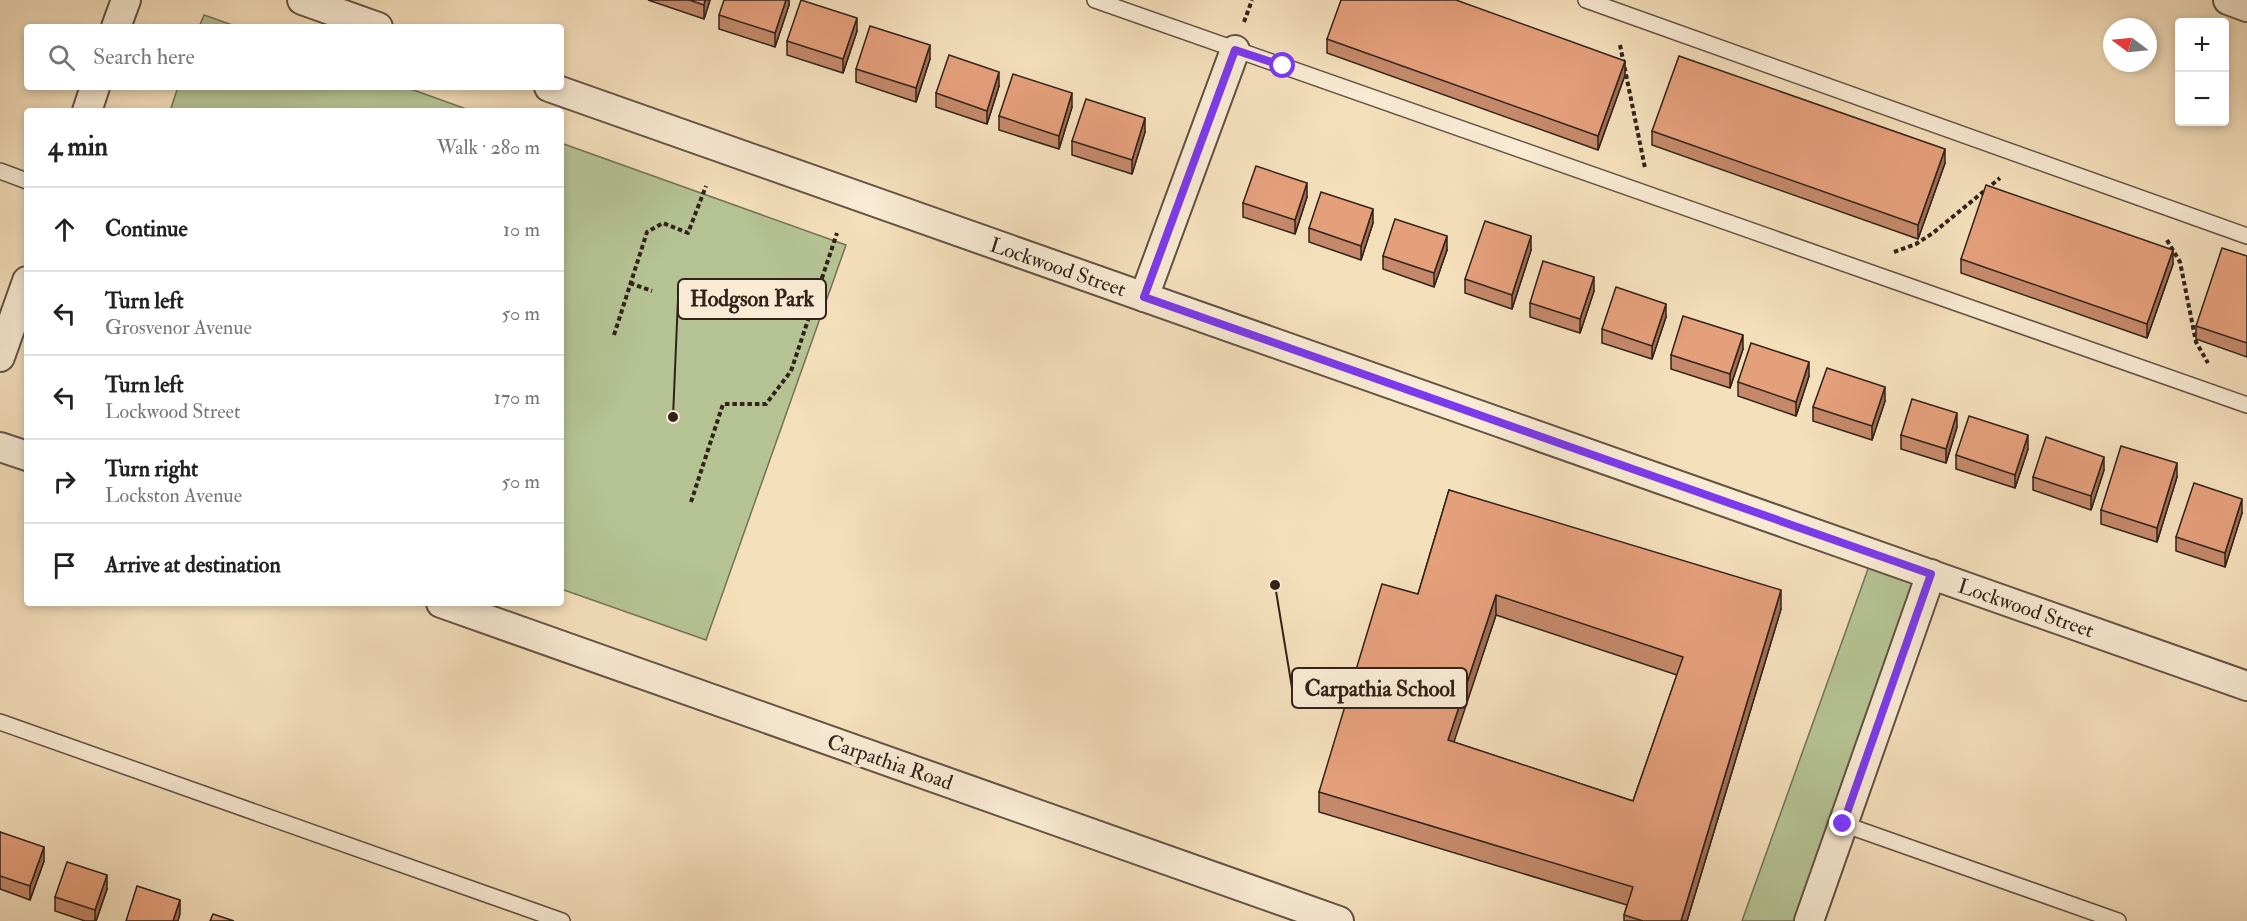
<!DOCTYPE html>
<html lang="en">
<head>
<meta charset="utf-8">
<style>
  :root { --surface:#fff; --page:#f6f6f6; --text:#222; --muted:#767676; --line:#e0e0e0 }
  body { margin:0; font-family:"IM FELL Double Pica",serif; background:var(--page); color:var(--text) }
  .controls { position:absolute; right:18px; top:18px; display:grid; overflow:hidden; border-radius:6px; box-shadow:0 3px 9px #0003 }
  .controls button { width:54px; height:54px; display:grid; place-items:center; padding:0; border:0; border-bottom:2px solid var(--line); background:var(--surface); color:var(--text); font:30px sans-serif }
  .compass { position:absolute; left:2103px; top:18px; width:54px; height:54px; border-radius:50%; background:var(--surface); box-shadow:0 3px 9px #0003; rotate:286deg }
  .stop { position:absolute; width:18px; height:18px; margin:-14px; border:4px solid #7c3aed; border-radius:50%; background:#fff }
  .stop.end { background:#7c3aed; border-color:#fff; box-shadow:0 2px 6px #0008 }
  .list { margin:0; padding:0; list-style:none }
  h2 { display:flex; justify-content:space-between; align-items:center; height:78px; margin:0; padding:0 24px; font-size:26px }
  h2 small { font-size:20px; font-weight:400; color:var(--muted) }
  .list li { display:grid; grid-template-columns:39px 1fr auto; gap:18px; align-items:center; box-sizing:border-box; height:84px; padding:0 24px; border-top:2px solid var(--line) }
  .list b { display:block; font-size:22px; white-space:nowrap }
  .list p { margin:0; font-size:20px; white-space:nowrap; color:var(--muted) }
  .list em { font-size:20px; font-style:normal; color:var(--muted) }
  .icon { flex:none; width:33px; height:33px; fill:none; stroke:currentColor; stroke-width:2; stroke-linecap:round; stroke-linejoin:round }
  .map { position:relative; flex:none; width:2247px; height:921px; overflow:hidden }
  .search { position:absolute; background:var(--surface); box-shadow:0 3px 9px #0003; left:24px; top:24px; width:540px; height:66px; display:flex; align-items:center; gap:15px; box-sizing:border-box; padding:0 21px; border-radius:6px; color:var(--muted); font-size:22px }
  .panel { position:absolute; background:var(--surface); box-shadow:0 3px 9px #0003; left:24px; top:108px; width:540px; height:498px; border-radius:6px }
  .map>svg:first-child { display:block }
  .green { fill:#b5c394; stroke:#747257; stroke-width:1.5 }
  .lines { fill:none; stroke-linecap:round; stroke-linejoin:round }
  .service-casing { stroke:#625142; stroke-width:18 }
  .minor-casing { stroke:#625142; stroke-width:32 }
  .path { stroke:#32221a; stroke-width:4; stroke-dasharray:4.5 3; stroke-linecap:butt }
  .service { stroke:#f8ead3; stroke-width:15 }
  .minor { stroke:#f8ead3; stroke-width:28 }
  .wall { fill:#c4896a; stroke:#32221a; stroke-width:1.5; fill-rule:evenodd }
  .shaded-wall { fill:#a06f56; stroke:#32221a; stroke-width:1.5 }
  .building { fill:#e49f7b; stroke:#32221a; stroke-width:1.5; fill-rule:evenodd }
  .route { stroke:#7c3aed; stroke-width:8 }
  .labels { text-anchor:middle; stroke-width:5; stroke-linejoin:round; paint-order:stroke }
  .street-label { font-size:21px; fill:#32221a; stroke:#f8ead3 }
  .leader { fill:none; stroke:#32221a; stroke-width:2 }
  .callout-dot { fill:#32221a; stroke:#f8ead3; stroke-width:2 }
  .callout { fill:#f8ead3; stroke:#32221a; stroke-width:2 }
  .callout-label { font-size:22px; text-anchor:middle; font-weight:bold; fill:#32221a }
</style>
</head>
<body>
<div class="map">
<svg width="2247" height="921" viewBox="0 0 2247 921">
  <rect width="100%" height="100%" fill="#f4dfbb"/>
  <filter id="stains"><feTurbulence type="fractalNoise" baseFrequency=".00333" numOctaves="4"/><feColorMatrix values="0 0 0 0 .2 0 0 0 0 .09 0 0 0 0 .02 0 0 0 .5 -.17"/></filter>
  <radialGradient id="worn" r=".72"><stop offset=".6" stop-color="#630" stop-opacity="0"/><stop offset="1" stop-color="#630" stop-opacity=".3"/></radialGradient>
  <!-- green -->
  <g class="green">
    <path d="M204 15 238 27H199Z"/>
    <path d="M178 87H405L472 111H170Z"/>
    <path d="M561 143 846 245 706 640 561 589Z"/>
    <path d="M1873 555 1931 574 1809 921H1742Z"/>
  </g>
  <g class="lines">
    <defs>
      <g id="service">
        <path d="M1095 0 2247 405"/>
        <path d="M1586 0 2247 236"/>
        <path d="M0 171 27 181"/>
        <path d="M0 722 562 921"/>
        <path d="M1843 824 2118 921"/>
      </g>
      <g id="minor">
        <path d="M302 0 378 27"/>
        <path d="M2228 0 2247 7"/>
        <path d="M116 27 126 0"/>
        <path d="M549 87 2247 686"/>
        <path d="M87 111 95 87"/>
        <path d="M1144 297 1235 50"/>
        <path d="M0 357 27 281"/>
        <path d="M0 447 27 456"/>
        <path d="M441 603 1339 921"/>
        <path d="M1809 921 1931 574"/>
      </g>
    </defs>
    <!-- service casing -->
    <use href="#service" class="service-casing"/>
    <!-- minor casing -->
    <use href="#minor" class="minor-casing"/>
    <!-- path -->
    <g class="path">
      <path d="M1244 22 1252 0"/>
      <path d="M1620 45 1645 168"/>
      <path d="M2167 240 2180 262 2196 342 2208 363"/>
      <path d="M1894 252 1916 244 1933 233 2000 178"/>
      <path d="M630 283 652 291"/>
      <path d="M614 335 647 232 663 223 688 233 706 186"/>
      <path d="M691 502 723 404H766L791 371 837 233"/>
    </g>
    <!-- service -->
    <use href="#service" class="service"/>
    <!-- minor -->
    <use href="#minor" class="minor"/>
  </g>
  <!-- wall -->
  <g class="wall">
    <path d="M648 0H710L704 19Z"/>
    <path d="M789 0V5L775 47 719 29V15Z"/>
    <path d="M857 31 843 73 787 55V41Z"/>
    <path d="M1327 39 1625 75 1598 150 1327 53Z"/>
    <path d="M930 59 916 102 856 82V69Z"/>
    <path d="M999 86 987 124 936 107V93Z"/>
    <path d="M1072 107 1059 149 999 130V116Z"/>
    <path d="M1652 131 1945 163 1918 239 1652 145Z"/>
    <path d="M1145 132 1132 174 1072 155V141Z"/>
    <path d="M1307 197 1295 234 1243 217V203Z"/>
    <path d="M1373 223 1361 260 1309 242V228Z"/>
    <path d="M1447 250 1434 287 1383 269V256Z"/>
    <path d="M1531 250 1512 309 1465 293V279Z"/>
    <path d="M2247 256V357L2196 339V326Z"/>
    <path d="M1961 259 2173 264 2147 338 1961 273Z"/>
    <path d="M1594 291 1580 333 1530 317V303Z"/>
    <path d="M1666 317 1652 359 1602 343V329Z"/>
    <path d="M1743 349 1730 388 1671 369V355Z"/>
    <path d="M1809 376 1796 416 1738 396V382Z"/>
    <path d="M1885 401 1872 440 1813 421V407Z"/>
    <path d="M1957 427 1946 463 1901 449V435Z"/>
    <path d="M2028 449 2015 488 1956 469V455Z"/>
    <path d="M2104 470 2091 510 2033 490V477Z"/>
    <path d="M2177 477 2157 542 2101 524V510Z"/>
    <path d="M1449 490 1781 609 1687 921H1624V915L1627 905 1319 812V792L1418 594ZM1496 615 1677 675 1633 801 1453 742Z"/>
    <path d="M2242 513 2225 567 2176 551V537Z"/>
    <path d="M0 832 44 861 30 900 0 889Z"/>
    <path d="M107 889 96 921H85L55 911V897Z"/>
  </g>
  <!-- shaded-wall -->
  <g class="shaded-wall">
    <path d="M705 0H710L704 19V5Z"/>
    <path d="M786 0H789V5L775 47V33Z"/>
    <path d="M857 18V31L843 73V59Z"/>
    <path d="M930 45V59L916 102V88Z"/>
    <path d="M1625 61V75L1598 150V136Z"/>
    <path d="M999 72V86L987 124V111Z"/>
    <path d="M1072 93V107L1059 149V136Z"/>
    <path d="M1145 118V132L1132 174V160Z"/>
    <path d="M1945 149V163L1918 239V225Z"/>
    <path d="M1307 183V197L1295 234V220Z"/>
    <path d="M1373 209V223L1361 260V246Z"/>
    <path d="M1447 236V250L1434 287V273Z"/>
    <path d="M1531 236V250L1512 309V295Z"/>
    <path d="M2173 250V264L2147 338V324Z"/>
    <path d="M1594 277V291L1580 333V319Z"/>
    <path d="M1666 304V317L1652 359V346Z"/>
    <path d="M1743 335V349L1730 388V374Z"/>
    <path d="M1809 362V376L1796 416V402Z"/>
    <path d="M1885 387V401L1872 440V426Z"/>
    <path d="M1957 413V427L1946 463V449Z"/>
    <path d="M2028 435V449L2015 488V475Z"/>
    <path d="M2104 457V470L2091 510V496Z"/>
    <path d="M2177 463V477L2157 542V528Z"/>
    <path d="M2242 499V513L2225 567V553Z"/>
    <path d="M1781 590V609L1687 921H1681Z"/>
    <path d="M1496 595V615L1448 760V740Z"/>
    <path d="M44 847V861L30 900V886Z"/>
    <path d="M107 875V889L96 921H95V910Z"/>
    <path d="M180 900V914L178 921H173Z"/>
  </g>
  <!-- building -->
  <g class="building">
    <path d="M689 0H705L704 5Z"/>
    <path d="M724 0H786L775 33 719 15Z"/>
    <path d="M801 0 857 18 843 59 787 41Z"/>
    <path d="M1341 0H1456L1625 61 1598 136 1327 39Z"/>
    <path d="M870 26 930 45 916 88 856 69Z"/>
    <path d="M949 55 999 72 987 111 936 93Z"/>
    <path d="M1679 56 1945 149 1918 225 1652 131Z"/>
    <path d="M1013 74 1072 93 1059 136 999 116Z"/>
    <path d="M1086 99 1145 118 1132 160 1072 141Z"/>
    <path d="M1256 166 1307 183 1295 220 1243 203Z"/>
    <path d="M1986 185 2173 250 2147 324 1961 259Z"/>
    <path d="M1321 192 1373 209 1361 246 1309 228Z"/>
    <path d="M1395 219 1447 236 1434 273 1383 256Z"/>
    <path d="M1485 221 1531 236 1512 295 1465 279Z"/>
    <path d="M2222 248 2247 256V343L2196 326Z"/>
    <path d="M1543 261 1594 277 1580 319 1530 303Z"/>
    <path d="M1616 287 1666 304 1652 346 1602 329Z"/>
    <path d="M1683 316 1743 335 1730 374 1671 355Z"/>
    <path d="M1751 343 1809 362 1796 402 1738 382Z"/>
    <path d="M1827 368 1885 387 1872 426 1813 407Z"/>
    <path d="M1912 399 1957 413 1946 449 1901 435Z"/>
    <path d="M1969 416 2028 435 2015 475 1956 455Z"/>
    <path d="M2046 437 2104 457 2091 496 2033 477Z"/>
    <path d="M2121 446 2177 463 2157 528 2101 510Z"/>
    <path d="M2194 483 2242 499 2225 553 2176 537Z"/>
    <path d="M1449 490 1781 590 1681 921H1643L1624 915 1633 887 1319 792 1382 584 1418 594ZM1496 595 1683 657 1633 801 1448 740Z"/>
    <path d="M0 832 44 847 30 886 0 876Z"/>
    <path d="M67 862 107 875 95 910 55 897Z"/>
    <path d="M137 886 180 900 173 921H126Z"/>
    <path d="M213 914 234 921H210Z"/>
  </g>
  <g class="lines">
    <!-- route -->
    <path class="route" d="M1283 66 1235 50 1144 297 1931 574 1843 824"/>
  </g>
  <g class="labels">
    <!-- street labels -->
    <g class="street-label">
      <text transform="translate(1058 267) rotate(19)" y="7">Lockwood Street</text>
      <text transform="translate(2026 608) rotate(19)" y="7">Lockwood Street</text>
      <text transform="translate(890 762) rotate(19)" y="7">Carpathia Road</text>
    </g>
  </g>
  <!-- callouts -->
  <path class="leader" d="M673 417L678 299M1275 585L1292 688"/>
  <g class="callout-dot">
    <circle cx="673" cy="417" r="6"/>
    <circle cx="1275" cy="585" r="6"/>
  </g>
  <g class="callout">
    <rect x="678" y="279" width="148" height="40" rx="6"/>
    <rect x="1292" y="668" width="175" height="40" rx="6"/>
  </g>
  <g class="callout-label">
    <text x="752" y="306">Hodgson Park</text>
    <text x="1380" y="696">Carpathia School</text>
  </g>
  <rect width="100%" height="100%" filter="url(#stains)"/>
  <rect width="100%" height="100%" fill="url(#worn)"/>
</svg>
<div class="controls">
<button>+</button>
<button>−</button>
</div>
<svg class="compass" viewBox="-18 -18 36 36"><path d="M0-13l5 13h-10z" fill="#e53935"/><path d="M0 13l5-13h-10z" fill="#767676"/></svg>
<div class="stop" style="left:1283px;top:66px"></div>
<div class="stop end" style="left:1843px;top:824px"></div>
<div class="search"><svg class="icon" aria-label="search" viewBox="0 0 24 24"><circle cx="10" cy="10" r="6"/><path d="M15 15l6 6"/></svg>Search here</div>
<section class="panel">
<h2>4 min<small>Walk · 280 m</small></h2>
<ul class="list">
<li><svg class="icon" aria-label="ahead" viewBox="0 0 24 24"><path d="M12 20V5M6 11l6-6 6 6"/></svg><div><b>Continue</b></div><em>10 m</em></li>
<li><svg class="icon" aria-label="left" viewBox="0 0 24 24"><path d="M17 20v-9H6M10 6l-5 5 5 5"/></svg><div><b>Turn left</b><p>Grosvenor Avenue</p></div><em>50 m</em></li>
<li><svg class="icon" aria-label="left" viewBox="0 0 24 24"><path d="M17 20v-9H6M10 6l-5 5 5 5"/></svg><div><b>Turn left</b><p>Lockwood Street</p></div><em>170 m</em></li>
<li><svg class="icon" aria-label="right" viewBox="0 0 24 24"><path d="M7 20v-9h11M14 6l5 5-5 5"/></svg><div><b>Turn right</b><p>Lockston Avenue</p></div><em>50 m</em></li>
<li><svg class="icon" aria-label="arrive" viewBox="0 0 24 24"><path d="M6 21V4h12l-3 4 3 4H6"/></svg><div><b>Arrive at destination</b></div></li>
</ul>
</section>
</div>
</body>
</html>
